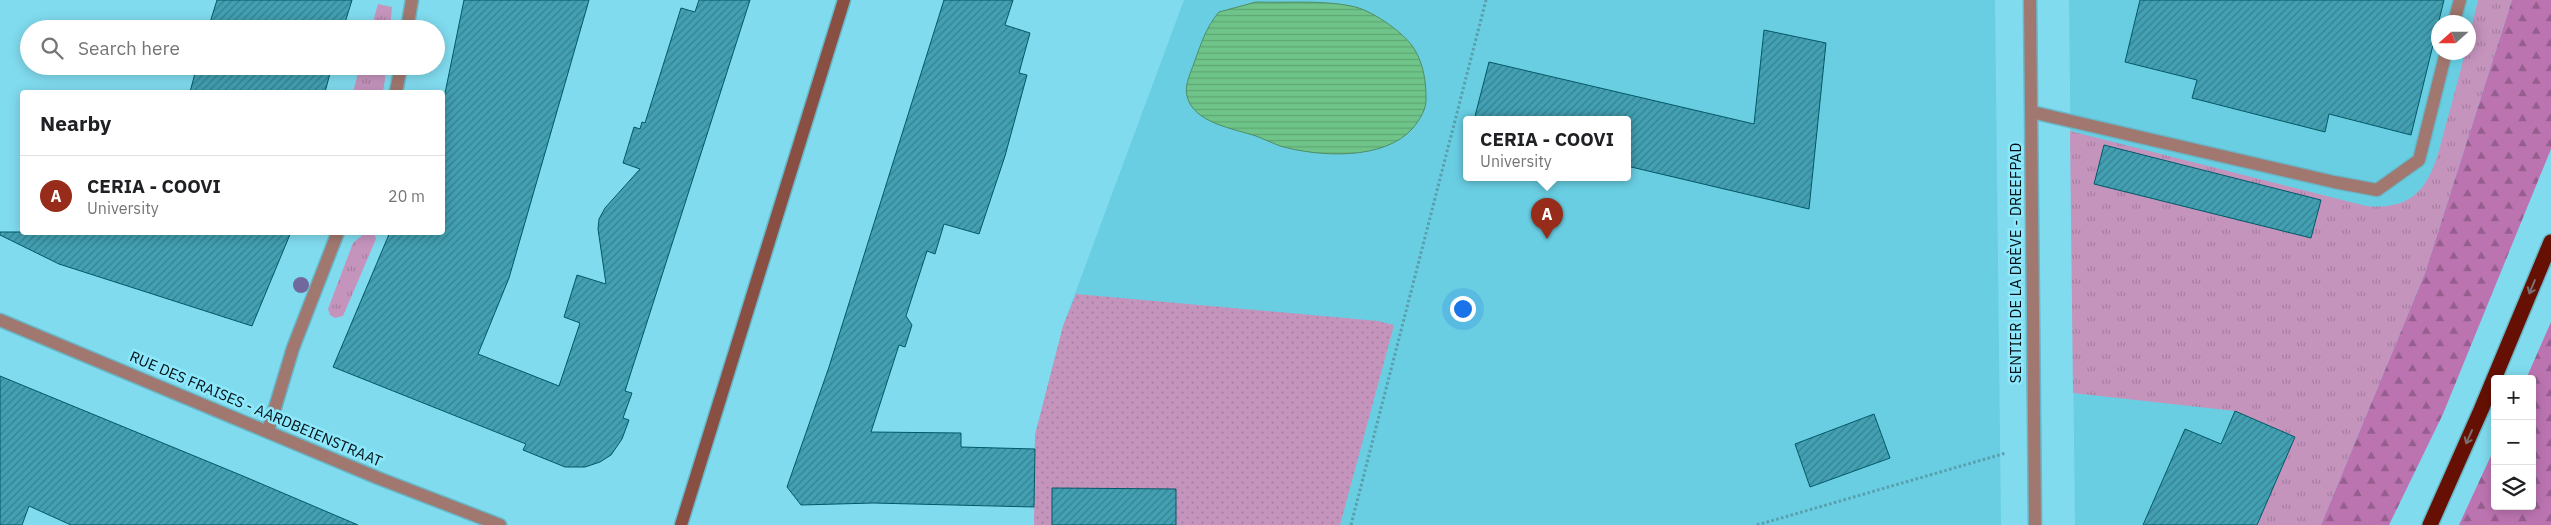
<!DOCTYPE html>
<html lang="en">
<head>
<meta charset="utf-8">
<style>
  :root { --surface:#fff; --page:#f6f6f6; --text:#202124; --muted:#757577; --line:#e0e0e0; --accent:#962c19 }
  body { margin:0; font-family:"IBM Plex Sans",sans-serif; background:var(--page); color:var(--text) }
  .controls { position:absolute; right:15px; bottom:15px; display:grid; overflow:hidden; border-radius:5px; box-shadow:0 2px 12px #0003 }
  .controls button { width:45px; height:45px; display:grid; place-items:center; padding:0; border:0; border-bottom:1px solid var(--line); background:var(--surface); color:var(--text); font:25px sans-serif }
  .compass { position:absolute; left:2431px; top:15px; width:45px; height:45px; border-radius:50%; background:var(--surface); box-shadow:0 2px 12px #0003; rotate:249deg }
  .you { position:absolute; left:1462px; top:308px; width:18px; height:18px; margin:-12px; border:4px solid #fff; border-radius:50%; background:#1a73e8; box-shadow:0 0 0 8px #1a73e833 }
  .badge { display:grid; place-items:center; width:32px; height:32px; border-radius:50%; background:var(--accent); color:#fff; font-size:16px; font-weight:700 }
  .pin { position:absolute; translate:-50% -41px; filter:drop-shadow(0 1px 2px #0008) }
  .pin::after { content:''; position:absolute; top:26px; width:18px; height:15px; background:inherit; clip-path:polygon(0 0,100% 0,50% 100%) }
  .popup { position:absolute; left:1463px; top:116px; width:168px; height:65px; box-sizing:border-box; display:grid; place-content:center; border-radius:5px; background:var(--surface); filter:drop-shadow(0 1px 4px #0005); font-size:16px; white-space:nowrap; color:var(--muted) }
  .popup b { font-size:19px; color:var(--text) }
  .popup::after { content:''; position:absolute; left:50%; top:100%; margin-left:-10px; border:10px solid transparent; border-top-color:var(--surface) }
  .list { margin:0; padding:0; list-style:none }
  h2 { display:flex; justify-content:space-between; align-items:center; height:65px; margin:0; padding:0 20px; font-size:21px }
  h2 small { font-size:16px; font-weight:400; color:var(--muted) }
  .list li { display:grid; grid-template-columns:32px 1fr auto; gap:15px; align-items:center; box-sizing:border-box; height:80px; padding:0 20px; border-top:1px solid var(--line) }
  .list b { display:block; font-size:19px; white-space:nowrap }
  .list p { margin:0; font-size:16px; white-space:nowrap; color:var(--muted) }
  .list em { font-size:16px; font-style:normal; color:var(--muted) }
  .icon { flex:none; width:28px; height:28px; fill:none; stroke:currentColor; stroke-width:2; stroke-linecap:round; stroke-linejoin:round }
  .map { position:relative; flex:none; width:2551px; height:525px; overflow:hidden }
  .search { position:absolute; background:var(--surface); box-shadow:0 2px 12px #0003; left:20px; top:20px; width:425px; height:55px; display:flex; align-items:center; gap:12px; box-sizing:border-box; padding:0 18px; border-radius:28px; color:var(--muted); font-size:19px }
  .panel { position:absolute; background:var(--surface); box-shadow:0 2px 12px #0003; left:20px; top:90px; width:425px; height:145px; border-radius:5px }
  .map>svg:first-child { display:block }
  .built { fill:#69cee2; fill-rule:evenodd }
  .grass { fill:url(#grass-tufts) }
  .forest { fill:url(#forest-firs) }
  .garden { fill:url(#garden-dots) }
  .water { fill:url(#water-rules); stroke:#4e8e66 }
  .building { fill:url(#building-hatch); stroke:#035866 }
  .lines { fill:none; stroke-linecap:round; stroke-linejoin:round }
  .lane-casing { stroke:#69b6c7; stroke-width:15 }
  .street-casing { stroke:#69b6c7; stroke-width:15 }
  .secondary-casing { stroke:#69b6c7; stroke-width:15 }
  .highway-casing { stroke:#69b6c7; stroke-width:18 }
  .path { stroke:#599eac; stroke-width:3; stroke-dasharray:2.5 2.5; stroke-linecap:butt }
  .lane { stroke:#a1786f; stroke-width:12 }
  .street { stroke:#a1786f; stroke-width:12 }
  .secondary { stroke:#894f43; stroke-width:12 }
  .highway { stroke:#651002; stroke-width:15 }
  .tree { fill:#71699e }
  .oneway { stroke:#777172 }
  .labels { text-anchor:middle; stroke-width:5; stroke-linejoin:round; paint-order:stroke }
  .street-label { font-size:15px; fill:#000f13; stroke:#8de8fc }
</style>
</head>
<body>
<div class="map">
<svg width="2551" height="525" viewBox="0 0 2551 525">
  <defs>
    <pattern id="grass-tufts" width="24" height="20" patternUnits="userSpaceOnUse" patternTransform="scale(1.25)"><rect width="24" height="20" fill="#c594bd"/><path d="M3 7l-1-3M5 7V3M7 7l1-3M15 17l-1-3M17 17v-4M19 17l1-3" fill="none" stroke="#a77ea2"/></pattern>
    <pattern id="forest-firs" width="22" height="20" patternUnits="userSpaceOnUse" patternTransform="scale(1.25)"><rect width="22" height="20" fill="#bc74b1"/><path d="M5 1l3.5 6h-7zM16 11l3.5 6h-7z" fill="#965e8f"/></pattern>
    <pattern id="garden-dots" width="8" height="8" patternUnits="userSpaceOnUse" patternTransform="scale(1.25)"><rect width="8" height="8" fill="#c594bd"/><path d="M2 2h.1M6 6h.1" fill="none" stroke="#a77ea2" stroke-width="1.8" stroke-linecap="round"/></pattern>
    <pattern id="water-rules" width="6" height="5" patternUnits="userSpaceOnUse" patternTransform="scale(1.25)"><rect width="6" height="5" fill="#6fc489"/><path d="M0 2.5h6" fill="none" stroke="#5ea775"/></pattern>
    <pattern id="building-hatch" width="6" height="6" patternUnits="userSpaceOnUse" patternTransform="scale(1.25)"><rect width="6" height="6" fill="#42a0b2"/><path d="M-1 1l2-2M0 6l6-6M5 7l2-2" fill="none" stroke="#358190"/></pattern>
  </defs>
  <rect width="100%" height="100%" fill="#80dbee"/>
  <!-- built -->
  <g class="built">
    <path d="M1184 0H1995L2001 525H1034L1035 435 1063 326ZM1467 120H1627V178H1467Z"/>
    <path d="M2069 0H2512L2321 525H2075ZM2438 22H2468V52H2438Z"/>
  </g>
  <!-- grass -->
  <g class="grass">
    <path d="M2478 0H2512L2425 273 2321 525H2257L2294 437 2235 411 2073 393 2070 131 2366 206C2426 212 2434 171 2446 124 2453 100 2459 76 2465 53L2468 52 2469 38Z"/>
    <path d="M378 4 392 7 390 29H371Z"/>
    <path d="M360 66H387L383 92H353Z"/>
    <path d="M365 233H374L376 239 343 316 335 318 330 315 328 309 353 243Z"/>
  </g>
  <!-- forest -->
  <g class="forest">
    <path d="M2512 0H2551V149L2443 414 2389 525H2321L2425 273Z"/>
    <path d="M2551 322V525H2459L2495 447V506H2532V379H2526Z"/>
  </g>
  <!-- garden -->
  <path class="garden" d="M1076 294 1378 321 1394 325 1340 525H1034L1035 435 1063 326Z"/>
  <!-- water -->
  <path class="water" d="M1256 2C1287 3 1321 0 1351 6 1370 9 1402 31 1413 47 1423 62 1426 80 1426 97 1427 109 1420 119 1413 128 1384 161 1319 157 1280 146 1272 143 1264 139 1256 136 1235 129 1193 123 1187 96 1184 86 1191 72 1194 63 1201 44 1206 27 1219 12Z"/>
  <!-- building -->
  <g class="building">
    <path d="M217 0H352L343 29H208Z"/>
    <path d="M464 0H589L509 278 478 354 559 386 580 323 564 317 577 275 606 284 598 229 599 219 605 208 640 169 623 163 634 127 640 129 642 122 645 123 681 8 695 12 699 0H750L625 391 632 393 623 418 629 420 622 439 611 455 600 462 585 467H565L523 450 526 444 333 367 390 232H442V108Z"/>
    <path d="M944 0H1013L1005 25 1030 33 1019 73 1027 75 1005 156 979 234 944 224 935 254 927 251 906 316 912 325 905 347 899 345 871 432 961 433V447L1035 449 1034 507 873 503 801 505 787 487 829 367Z"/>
    <path d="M2140 0H2444L2411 135 2329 114 2325 132 2192 98 2197 80 2125 62Z"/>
    <path d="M1764 30 1826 43 1809 209 1627 166V120H1474L1489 62 1754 124Z"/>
    <path d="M197 66H332L325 92H190Z"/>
    <path d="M2104 145 2321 200 2311 238 2094 184Z"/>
    <path d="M0 232H291L252 326 59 264 0 235Z"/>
    <path d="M0 376 243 476 358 525H71L29 506 22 525H0Z"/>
    <path d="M2235 411 2295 437 2257 525H2143L2185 429 2221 444Z"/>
    <path d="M1874 414 1890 458 1810 487 1795 444Z"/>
    <path d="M1052 488 1176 489V525H1052Z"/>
  </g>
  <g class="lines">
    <defs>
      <g id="lane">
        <path d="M2454 22 2460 0"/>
        <path d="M2032 112 2334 182 2377 190 2419 160 2446 52"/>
      </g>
      <g id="street">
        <path d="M2030 0 2035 525"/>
        <path d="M407 29 412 0"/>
        <path d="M396 92 401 66"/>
        <path d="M0 320 378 478 500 525"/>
        <path d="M268 431 293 348 338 232"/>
      </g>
      <path id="secondary" d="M681 525 844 0"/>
      <path id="highway" d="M2430 525 2481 410 2551 242"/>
    </defs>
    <!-- lane casing -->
    <use href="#lane" class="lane-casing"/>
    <!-- street casing -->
    <use href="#street" class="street-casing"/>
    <!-- secondary casing -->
    <use href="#secondary" class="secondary-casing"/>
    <!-- highway casing -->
    <use href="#highway" class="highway-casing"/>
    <!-- path -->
    <g class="path">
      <path d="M1351 525 1486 0"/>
      <path d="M1757 525 2006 453"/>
    </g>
    <!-- lane -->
    <use href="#lane" class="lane"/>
    <!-- street -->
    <use href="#street" class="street"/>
    <!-- secondary -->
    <use href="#secondary" class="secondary"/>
    <!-- highway -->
    <use href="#highway" class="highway"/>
  </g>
  <!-- trees -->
  <circle class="tree" cx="301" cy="285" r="8"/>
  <!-- one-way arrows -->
  <defs><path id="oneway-shaft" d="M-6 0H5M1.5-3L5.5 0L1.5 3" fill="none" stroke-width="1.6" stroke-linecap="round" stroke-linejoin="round" transform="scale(1.25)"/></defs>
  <g class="oneway">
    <use href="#oneway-shaft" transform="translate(2532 287) rotate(113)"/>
    <use href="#oneway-shaft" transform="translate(2469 437) rotate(114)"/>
  </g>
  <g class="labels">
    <!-- street labels -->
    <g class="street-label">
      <text transform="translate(2016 263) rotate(-90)" y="5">SENTIER DE LA DRÈVE - DREEFPAD</text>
      <text transform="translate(256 409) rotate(23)" y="5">RUE DES FRAISES - AARDBEIENSTRAAT</text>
    </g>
  </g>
</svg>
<div class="controls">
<button>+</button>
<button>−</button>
<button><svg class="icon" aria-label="layers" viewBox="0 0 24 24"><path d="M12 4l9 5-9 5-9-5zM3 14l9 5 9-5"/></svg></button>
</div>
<svg class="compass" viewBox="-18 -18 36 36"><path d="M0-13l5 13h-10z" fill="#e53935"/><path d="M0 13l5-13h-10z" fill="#757577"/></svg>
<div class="you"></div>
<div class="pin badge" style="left:1547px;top:239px">A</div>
<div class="popup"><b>CERIA - COOVI</b>University</div>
<div class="search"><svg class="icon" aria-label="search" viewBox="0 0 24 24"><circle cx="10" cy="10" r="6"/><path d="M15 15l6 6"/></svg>Search here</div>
<section class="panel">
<h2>Nearby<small></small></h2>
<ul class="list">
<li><span class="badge">A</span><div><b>CERIA - COOVI</b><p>University</p></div><em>20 m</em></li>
</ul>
</section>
</div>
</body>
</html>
